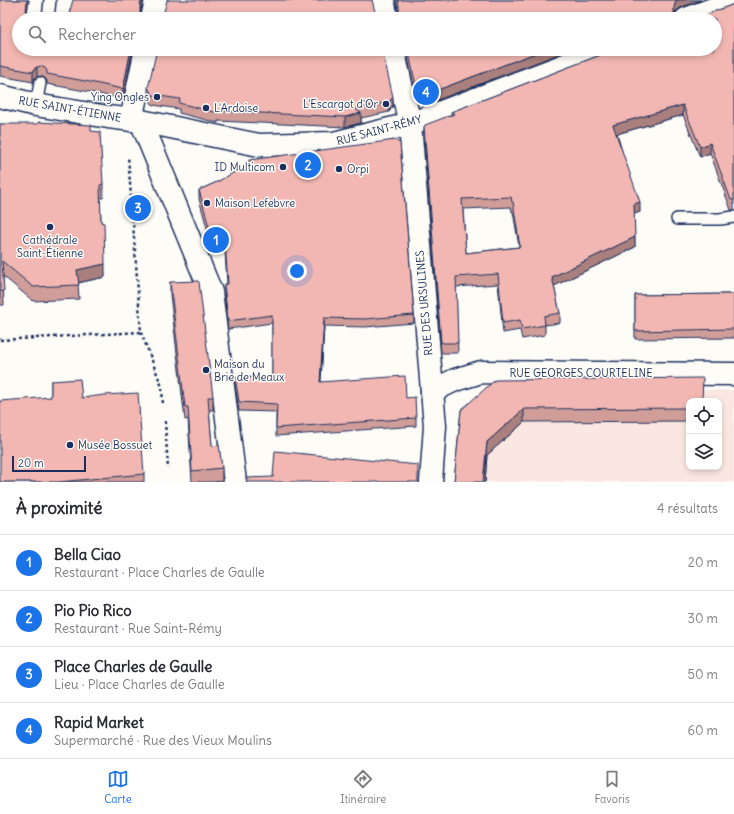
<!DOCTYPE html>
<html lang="fr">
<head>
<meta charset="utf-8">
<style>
  :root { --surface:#fff; --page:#f2f2f3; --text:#2b2b33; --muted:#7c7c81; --line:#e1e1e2; --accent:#1a73e8 }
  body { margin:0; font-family:Delius,sans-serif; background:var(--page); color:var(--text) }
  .controls { position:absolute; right:12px; bottom:12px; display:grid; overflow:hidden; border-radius:8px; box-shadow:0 2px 6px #0003 }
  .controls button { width:36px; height:36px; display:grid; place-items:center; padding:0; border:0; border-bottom:1px solid var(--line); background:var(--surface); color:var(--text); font:20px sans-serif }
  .scale { position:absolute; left:12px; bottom:10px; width:74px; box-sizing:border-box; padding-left:4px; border:2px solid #1b2f5e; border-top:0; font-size:11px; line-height:14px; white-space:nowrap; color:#1b2f5e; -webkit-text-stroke:3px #fdfcf7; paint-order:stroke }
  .you { position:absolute; left:297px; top:271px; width:14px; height:14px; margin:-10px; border:3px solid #fff; border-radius:50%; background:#1a73e8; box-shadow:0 0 0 6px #1a73e833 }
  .badge { display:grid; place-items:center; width:26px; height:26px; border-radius:50%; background:var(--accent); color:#fff; font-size:13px; font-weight:700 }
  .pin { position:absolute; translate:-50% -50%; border:2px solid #fff; box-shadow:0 1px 4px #0006 }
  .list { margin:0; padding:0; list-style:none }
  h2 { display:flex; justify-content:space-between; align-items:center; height:52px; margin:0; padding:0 16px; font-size:17px }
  h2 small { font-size:13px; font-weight:400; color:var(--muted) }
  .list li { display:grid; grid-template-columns:26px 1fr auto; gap:12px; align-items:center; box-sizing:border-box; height:56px; padding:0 16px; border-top:1px solid var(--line) }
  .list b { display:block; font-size:15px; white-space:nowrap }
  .list p { margin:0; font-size:13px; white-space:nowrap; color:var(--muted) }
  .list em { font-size:13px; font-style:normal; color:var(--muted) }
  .icon { flex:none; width:22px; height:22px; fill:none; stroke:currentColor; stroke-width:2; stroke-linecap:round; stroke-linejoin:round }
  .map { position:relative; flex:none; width:734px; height:482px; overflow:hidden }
  .search { position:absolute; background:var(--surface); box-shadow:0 2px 6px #0003; left:12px; right:12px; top:12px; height:44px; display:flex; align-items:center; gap:10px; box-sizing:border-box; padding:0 14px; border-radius:22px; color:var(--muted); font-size:15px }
  .sheet { height:276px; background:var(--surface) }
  nav { display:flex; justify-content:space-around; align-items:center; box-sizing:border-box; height:56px; border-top:1px solid var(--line); background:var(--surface); font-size:11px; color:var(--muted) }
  nav a { display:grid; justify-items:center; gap:2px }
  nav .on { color:var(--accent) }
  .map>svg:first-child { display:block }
  .built { fill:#fae7e2; fill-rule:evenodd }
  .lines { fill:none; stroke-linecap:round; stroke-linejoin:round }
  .lane-casing { stroke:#1b2f5e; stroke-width:14 }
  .street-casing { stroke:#1b2f5e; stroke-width:25 }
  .path { stroke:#1b2f5e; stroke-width:2.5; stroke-dasharray:3 3; stroke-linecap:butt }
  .lane { stroke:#fdfcf7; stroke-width:11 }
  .street { stroke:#fdfcf7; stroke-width:22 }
  .wall { fill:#d09d99; stroke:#1b2f5e; fill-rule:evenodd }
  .shaded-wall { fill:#a9807d; stroke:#1b2f5e }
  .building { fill:#f2b7b2; stroke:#1b2f5e; fill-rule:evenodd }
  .poi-dot { fill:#1b2f5e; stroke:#fdfcf7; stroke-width:1.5 }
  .labels { text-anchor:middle; stroke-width:3; stroke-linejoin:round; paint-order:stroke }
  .poi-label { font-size:11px; fill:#1b2f5e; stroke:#fdfcf7; text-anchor:start }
  .street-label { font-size:11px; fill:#1b2f5e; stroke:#fdfcf7 }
</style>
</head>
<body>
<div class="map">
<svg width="734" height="482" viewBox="0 0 734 482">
  <rect width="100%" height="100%" fill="#fdfcf7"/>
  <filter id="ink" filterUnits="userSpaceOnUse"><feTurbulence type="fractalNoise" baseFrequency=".025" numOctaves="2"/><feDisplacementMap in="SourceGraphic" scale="8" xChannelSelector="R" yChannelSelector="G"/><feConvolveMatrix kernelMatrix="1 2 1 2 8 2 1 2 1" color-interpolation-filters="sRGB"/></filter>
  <g filter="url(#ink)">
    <!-- built -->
    <path class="built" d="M500 390H734V482H455ZM689 401H719V467H689Z"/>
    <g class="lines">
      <defs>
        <g id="lane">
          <path d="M48 19 50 0"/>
          <path d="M36 105 40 83"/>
          <path d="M677 219H720L734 217"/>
        </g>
        <g id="street">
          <path d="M383 0 387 19"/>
          <path d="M152 19 156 0"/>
          <path d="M686 19 734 1"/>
          <path d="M393 49 410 124 432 391 435 426 431 482"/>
          <path d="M0 96 36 105 108 117 141 121 259 145 334 143 410 124 607 49"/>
          <path d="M131 120 146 49"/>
          <path d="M141 121 211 292 235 482"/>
          <path d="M432 391 455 380 481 372 734 374"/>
        </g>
      </defs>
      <!-- lane casing -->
      <use href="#lane" class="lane-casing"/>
      <!-- street casing -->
      <use href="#street" class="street-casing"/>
      <!-- path -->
      <g class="path">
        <path d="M141 332 162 387 163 406"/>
        <path d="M0 340 141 332 128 156"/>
        <path d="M165 421 168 469"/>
      </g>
      <!-- lane -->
      <use href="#lane" class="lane"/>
      <!-- street -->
      <use href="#street" class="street"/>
    </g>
    <!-- wall -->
    <g class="wall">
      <path d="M0 0H29L27 12 47 16 68 17 143 0 140 13 144 19H19L133 49 123 99 85 91 47 84V81L45 78 41 76 37 77 35 78 33 82 0 76Z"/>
      <path d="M396 0H701L682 7 676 11 675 14 395 19 399 13Z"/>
      <path d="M734 4V210H731L710 153 700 157 683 115 617 134 640 212 634 214 635 247 554 286 560 313V323L545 325V335L522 339 520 330 503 333 498 284 456 287 458 353H443L441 352 424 137V127L451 115V112ZM511 207 512 212H513L519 247 466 253 463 209Z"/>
      <path d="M382 49 393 106 389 112 361 118V123L345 127 218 121V123L179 113V109L153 105 148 98V88Z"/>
      <path d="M406 49H572L427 104 416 96Z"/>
      <path d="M0 124 91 131 103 184V198H100L101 222 105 277 78 283 79 299 33 301 3 276 4 305H0Z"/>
      <path d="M249 160 414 315V323L365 327 324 326 321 382 406 398 416 418V426L276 436V412L239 411 235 386V377L272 378V323L228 329 224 292V284H227L225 252 214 254 199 199V190L217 182 249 165Z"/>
      <path d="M170 282 213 397V410H209L212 446 222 468V481L213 482H192L188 419 185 420 170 295Z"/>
      <path d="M734 294V338L635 339V295Z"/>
      <path d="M51 381 82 398 144 474V482H0L51 397Z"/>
      <path d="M689 401V421L524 422 487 455 485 482H454L461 410Z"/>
    </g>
    <!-- shaded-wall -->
    <g class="shaded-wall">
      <path d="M27 0H29L26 19V12Z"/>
      <path d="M141 0H143L140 16V6Z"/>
      <path d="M678 0H701L682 7 676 11 674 17V7L676 1Z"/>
      <path d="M131 49H133L123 99V89Z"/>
      <path d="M546 49H572L427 104V94Z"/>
      <path d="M37 67V77L35 78 33 82V72L35 68Z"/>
      <path d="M393 97V106L389 112V102Z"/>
      <path d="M683 105V115L613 135V125Z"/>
      <path d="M361 113V123L345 127V117Z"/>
      <path d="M710 143V153L700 157V147Z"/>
      <path d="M640 202V212L634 214V204Z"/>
      <path d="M635 237V247L552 287V277Z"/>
      <path d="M225 243V252L214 254V245Z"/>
      <path d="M105 264V277L77 283V270Z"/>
      <path d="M324 318V326L320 390V382Z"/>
      <path d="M524 409V422L487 455 485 482H483L487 442Z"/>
    </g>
    <!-- building -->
    <g class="building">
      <path d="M0 0H27L26 12 43 14 47 16 51 15 68 17 73 0H141L140 6V13L145 19H19V49H131L123 89 85 81 47 74V71L45 68 41 66 37 67 35 68 33 72 0 66Z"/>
      <path d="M167 0H372L375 12 378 18 380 19H159L162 17 164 12Z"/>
      <path d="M398 0H678L676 1 674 7V13L679 19H394L399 13V6Z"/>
      <path d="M734 4V200H731L710 143 700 147 683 105 613 125 640 202 634 204 635 237 552 277 560 313 544 316 545 325 522 329 520 320 503 323 498 274 456 277 458 343H443L441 342 424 127 425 125 454 114 451 112 611 51 614 49H715V19H695ZM511 197 512 202H513L520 247 466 253 462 199Z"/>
      <path d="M157 49H382L393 97 389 102 355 109 361 113 345 117 218 111V113L179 103 180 99 153 95 148 88Z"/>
      <path d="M408 49H546L427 94 416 86Z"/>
      <path d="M38 122 91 125V131L100 132 103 184 100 185 101 222 104 223 105 264 77 270 79 285 33 287 2 261 4 291H0V124H38Z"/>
      <path d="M395 140 400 143 414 315 365 319 324 318 320 382 405 376 406 398 415 397 416 418 276 428 277 404 239 402 235 377 272 378V315L228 321 224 284H228L225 243 214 245 199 190 217 182 233 173 251 164 249 160Z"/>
      <path d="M198 281 199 282 213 397H208L212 446 219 445 222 468 192 471 188 407H185L170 282Z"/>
      <path d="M734 294V329L635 331V295Z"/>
      <path d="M703 378 702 401H689V408L524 409 487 442 483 482H454L461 410 495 380Z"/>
      <path d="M80 379 82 398 104 395 138 393 144 474 58 482H0V401L51 397V381Z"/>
      <path d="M275 451 418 465V482H247L246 478 273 477Z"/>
    </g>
  </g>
  <!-- markers -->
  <g class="poi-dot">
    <circle cx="157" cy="97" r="4"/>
    <circle cx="386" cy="104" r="4"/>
    <circle cx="206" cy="108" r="4"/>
    <circle cx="283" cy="167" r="4"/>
    <circle cx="339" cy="169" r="4"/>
    <circle cx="207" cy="203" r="4"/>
    <circle cx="50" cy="227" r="4"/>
    <circle cx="206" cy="370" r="4"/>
    <circle cx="70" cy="445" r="4"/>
  </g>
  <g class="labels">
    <!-- poi labels -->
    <g class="poi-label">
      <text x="149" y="101" text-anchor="end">Ying Ongles</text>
      <text x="378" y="108" text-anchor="end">L'Escargot d'Or</text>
      <text x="214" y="112">L'Ardoise</text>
      <text x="275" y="171" text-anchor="end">ID Multicom</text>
      <text x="347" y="173">Orpi</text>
      <text x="215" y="207">Maison Lefebvre</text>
      <text x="50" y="244" text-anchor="middle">Cathédrale<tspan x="50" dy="13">Saint-Étienne</tspan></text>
      <text x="214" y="368">Maison du<tspan x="214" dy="13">Brie de Meaux</tspan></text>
      <text x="78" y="449">Musée Bossuet</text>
    </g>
    <!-- street labels -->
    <g class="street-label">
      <text transform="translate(70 109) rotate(10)" y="4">RUE SAINT-ÉTIENNE</text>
      <text transform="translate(379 130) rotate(-15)" y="4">RUE SAINT-RÉMY</text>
      <text transform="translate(424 303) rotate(-95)" y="4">RUE DES URSULINES</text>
      <text x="581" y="377">RUE GEORGES COURTELINE</text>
    </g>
  </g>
</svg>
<div class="controls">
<button><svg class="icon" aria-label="locate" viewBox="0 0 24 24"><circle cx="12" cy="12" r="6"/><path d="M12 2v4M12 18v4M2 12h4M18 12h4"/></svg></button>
<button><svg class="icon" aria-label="layers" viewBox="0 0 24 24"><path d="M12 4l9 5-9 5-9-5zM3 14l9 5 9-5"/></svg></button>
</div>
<div class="scale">20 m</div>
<div class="you"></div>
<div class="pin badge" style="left:216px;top:240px">1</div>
<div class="pin badge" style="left:308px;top:165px">2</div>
<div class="pin badge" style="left:138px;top:208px">3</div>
<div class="pin badge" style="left:426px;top:92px">4</div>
<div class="search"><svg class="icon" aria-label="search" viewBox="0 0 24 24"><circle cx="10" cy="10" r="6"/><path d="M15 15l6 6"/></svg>Rechercher</div>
</div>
<section class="sheet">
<h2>À proximité<small>4 résultats</small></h2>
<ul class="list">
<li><span class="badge">1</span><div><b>Bella Ciao</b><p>Restaurant · Place Charles de Gaulle</p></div><em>20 m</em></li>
<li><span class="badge">2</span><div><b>Pio Pio Rico</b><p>Restaurant · Rue Saint-Rémy</p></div><em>30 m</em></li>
<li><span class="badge">3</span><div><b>Place Charles de Gaulle</b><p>Lieu · Place Charles de Gaulle</p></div><em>50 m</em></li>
<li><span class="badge">4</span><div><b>Rapid Market</b><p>Supermarché · Rue des Vieux Moulins</p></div><em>60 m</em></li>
</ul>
</section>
<nav>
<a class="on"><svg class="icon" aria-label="map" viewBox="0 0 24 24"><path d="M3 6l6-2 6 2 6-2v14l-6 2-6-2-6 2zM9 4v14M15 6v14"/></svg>Carte</a>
<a><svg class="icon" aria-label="directions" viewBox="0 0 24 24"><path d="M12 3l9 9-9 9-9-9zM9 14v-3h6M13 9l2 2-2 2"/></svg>Itinéraire</a>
<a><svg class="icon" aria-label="saved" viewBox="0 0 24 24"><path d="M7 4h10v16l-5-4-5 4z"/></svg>Favoris</a>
</nav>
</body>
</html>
